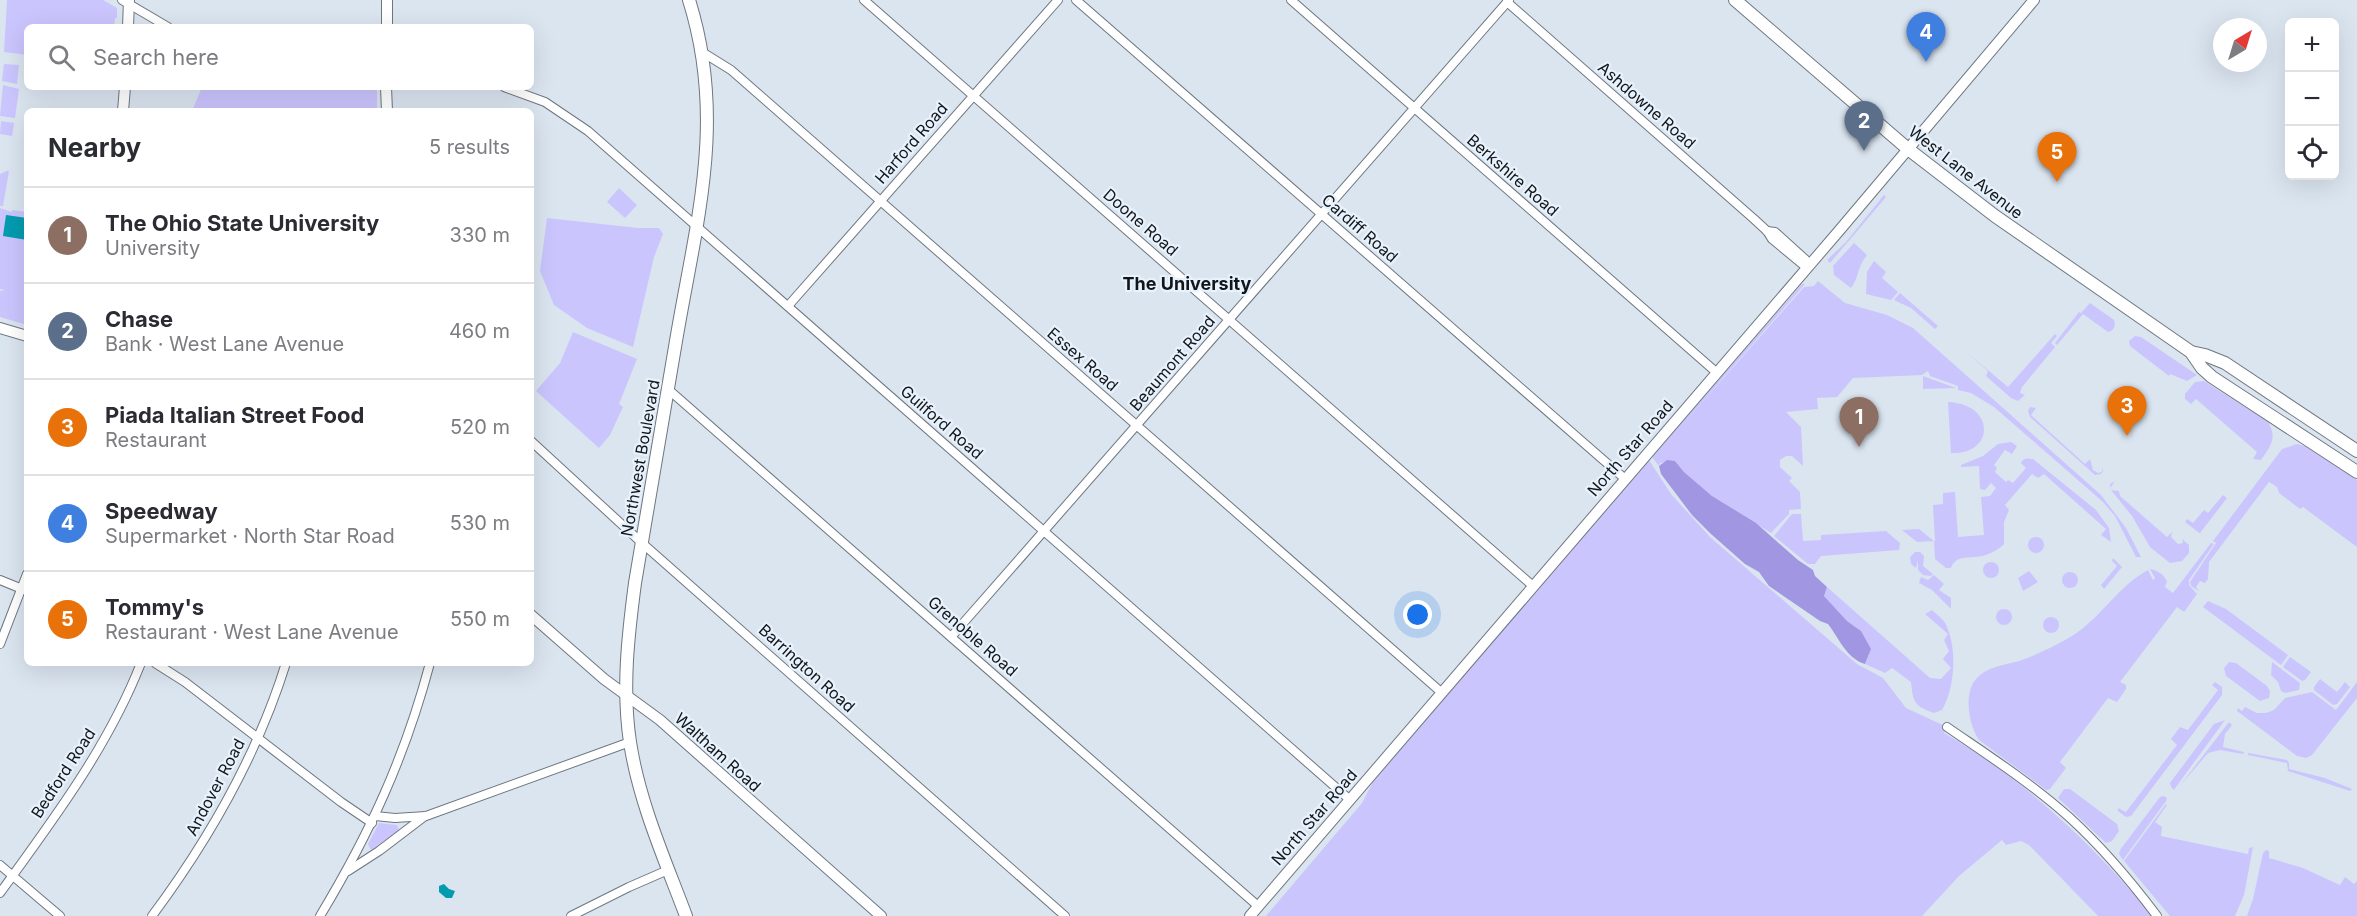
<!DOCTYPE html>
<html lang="en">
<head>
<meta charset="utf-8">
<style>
  :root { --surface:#fff; --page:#f2f2f3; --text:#2b2b33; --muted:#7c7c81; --line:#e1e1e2; --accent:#111827 }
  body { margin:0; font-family:Inter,sans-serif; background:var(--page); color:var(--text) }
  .controls { position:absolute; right:18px; top:18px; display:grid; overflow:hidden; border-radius:9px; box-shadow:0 6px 24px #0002 }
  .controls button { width:54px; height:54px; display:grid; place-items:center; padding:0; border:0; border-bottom:2px solid var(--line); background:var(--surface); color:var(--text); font:30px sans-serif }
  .compass { position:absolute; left:2213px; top:18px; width:54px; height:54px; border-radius:50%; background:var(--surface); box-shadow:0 6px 24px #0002; rotate:38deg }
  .you { position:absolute; left:1418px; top:615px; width:21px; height:21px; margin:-15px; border:4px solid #fff; border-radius:50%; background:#1a73e8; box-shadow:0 0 0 9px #1a73e833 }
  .badge { display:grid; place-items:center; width:39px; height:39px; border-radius:50%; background:var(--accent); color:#fff; font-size:20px; font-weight:700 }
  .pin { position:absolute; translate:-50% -50px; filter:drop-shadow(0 2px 3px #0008) }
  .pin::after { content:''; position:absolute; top:32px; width:21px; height:18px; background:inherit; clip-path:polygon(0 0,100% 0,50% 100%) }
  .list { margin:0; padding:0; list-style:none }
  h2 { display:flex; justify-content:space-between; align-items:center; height:78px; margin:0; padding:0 24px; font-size:26px }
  h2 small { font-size:20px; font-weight:400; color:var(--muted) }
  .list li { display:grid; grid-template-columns:39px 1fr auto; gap:18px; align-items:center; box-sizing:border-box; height:96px; padding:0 24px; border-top:2px solid var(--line) }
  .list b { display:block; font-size:22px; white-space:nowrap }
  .list p { margin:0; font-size:20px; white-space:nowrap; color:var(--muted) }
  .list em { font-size:20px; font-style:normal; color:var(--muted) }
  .icon { flex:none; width:33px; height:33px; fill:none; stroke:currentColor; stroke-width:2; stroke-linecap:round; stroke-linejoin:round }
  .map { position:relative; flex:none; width:2357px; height:916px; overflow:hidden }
  .search { position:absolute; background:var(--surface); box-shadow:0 6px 24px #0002; left:24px; top:24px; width:510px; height:66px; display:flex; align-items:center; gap:15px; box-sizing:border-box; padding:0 21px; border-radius:9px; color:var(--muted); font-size:22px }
  .panel { position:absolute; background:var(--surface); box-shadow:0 6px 24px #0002; left:24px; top:108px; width:510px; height:558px; border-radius:9px }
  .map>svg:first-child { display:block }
  .green { fill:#cbc5fe }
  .forest { fill:#a096e2 }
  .water { fill:#039caf }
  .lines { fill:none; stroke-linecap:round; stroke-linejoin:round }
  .minor-casing { stroke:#6e7780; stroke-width:10 }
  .tertiary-casing { stroke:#6e7780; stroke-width:12 }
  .secondary-casing { stroke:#6e7780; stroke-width:14 }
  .primary-casing { stroke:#6e7780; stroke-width:14 }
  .minor { stroke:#fff; stroke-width:8 }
  .tertiary { stroke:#fff; stroke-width:10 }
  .secondary { stroke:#fff; stroke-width:12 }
  .primary { stroke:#fff; stroke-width:12 }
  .labels { text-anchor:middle; stroke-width:4.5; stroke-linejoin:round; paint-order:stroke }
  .street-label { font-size:16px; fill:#121619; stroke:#e8f2fd }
  .neighbourhood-label { font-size:18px; font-weight:bold; fill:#121619; stroke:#e8f2fd }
</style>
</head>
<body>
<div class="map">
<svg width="2357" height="916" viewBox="0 0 2357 916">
  <rect width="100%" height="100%" fill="#dbe5f0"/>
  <!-- green -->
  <g class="green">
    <path d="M7 0H103L117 8V18H115L114 27H27V55L4 52Z"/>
    <path d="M4 64 19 65 17 84 2 81Z"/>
    <path d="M3 85 19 89 15 118 0 116Z"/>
    <path d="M202 87H377V111H192Z"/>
    <path d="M1 121 14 123 12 136 0 134Z"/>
    <path d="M7 171H9L3 206H0V174Z"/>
    <path d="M619 188 637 205 625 218 607 202Z"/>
    <path d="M1884 195 1886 197 1830 263 1827 260 1846 242Z"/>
    <path d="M0 208 12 212V210L27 212V325L0 317V291L5 290 0 289Z"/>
    <path d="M547 218 638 228H659L663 234 654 257 633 347 587 328 554 305 540 271Z"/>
    <path d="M1854 243 1867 255C1857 267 1859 278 1851 288L1834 275 1833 266Z"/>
    <path d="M1874 261 1886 272 1882 278 1898 292 1891 300 1866 294 1867 272Z"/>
    <path d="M1818 281 1845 303 1887 315 1913 328 2101 495 2126 528 2141 557H2136L2115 516 2103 502 1994 407 1971 393 1958 390V386L1930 376 1928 371 1922 375 1853 378 1837 397 1817 398 1818 409 1786 412 1801 427 1803 466 1792 456H1786L1780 460V467L1792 478 1789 481 1800 492 1801 509 1789 510V514L1771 533 1712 496 1684 472 1675 461 1660 463 1659 466 1652 457 1802 284H1805L1684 423 1804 287 1814 286Z"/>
    <path d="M1900 293 1938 326 1935 329 1911 308 1894 300Z"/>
    <path d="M2090 303 2114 320C2116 325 2114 331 2108 332L2083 314 2057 345 2055 343 2079 312 2081 313Z"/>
    <path d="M573 332 637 359 619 404 623 407 610 435 599 448 536 391 560 363Z"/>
    <path d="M2055 334 2057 336 2051 343 2055 347 2022 387 2020 393 2025 395 2018 401 2011 398 1986 376 1988 371 1964 350 2008 387Z"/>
    <path d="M2135 336 2141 337 2197 375 2187 381 2170 374 2169 376 2130 346 2129 341Z"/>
    <path d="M1923 376 1956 388 1923 389Z"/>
    <path d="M2204 381 2268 422C2278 438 2270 447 2261 460L2253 459 2257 452 2196 399 2191 404 2185 399V394L2195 382Z"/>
    <path d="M1948 402C1996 404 1995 455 1951 453Z"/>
    <path d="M2030 407 2036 408 2031 415 2085 464 2090 459 2093 470 2098 473 2102 472V468L2103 471 2101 474 2095 475 2030 417 2028 411Z"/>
    <path d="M2011 442 2017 446 2012 454 2005 450 1994 465 1997 468 1995 472 2006 482 2008 480 2013 483 2026 468 2021 463C2023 458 2028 458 2033 459L2096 510 2109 528 2111 542 2101 535 2106 529 2044 474 2038 478 2032 474 2005 505 2009 510 2004 522V544C1998 550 1990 554 1982 556 1971 559 1956 554 1951 568H1946L1935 559 1934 541 1917 542 1902 530 1919 529 1935 542 1933 505 1943 504V493L1955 492 1958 537 1984 535 1981 497 1990 496 1996 488 1991 483 1985 490 1980 489 1979 466 1961 467V465L1983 456 1998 444Z"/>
    <path d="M2297 444 2308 447 2357 480V547L2303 507 2300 509 2279 493 2277 487 2269 482 2209 562 2208 579 2205 583 2200 581 2196 587 2199 591 2191 586 2190 582 2216 543 2213 541 2282 449Z"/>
    <path d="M1649 460 1671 494 1710 537 1857 664 1883 678 1906 708 1947 727 1944 733C2026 780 2093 845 2153 916H2098L2029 845 2021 841 2006 845 2002 840 1959 876 1922 916H1266L1362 803 1373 782Z"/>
    <path d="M2115 481 2111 487V490L2119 491 2120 496 2167 537 2172 532 2171 537 2178 544 2183 543 2182 539 2189 545V553L2182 561 2170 563 2150 547 2132 516 2111 490 2110 484Z"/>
    <path d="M2223 495 2227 498 2200 533 2202 535 2185 522 2187 519 2193 523 2204 510 2208 513Z"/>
    <path d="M1792 514H1801L1803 541 1821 540V535L1886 531 1900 543 1899 550 1821 556 1815 564H1808L1774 536Z"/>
    <circle cx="2036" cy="545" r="8"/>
    <path d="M2211 543 2214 544 2189 580V585L2197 594 2184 612 2177 607 2120 682 2126 685V689L2117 702 2108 698 2060 762 2066 768 2050 789 2046 790 1979 740C1969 725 1963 694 1976 679 1987 666 2007 665 2022 660 2039 654 2056 645 2072 636 2101 618 2118 586 2148 570L2153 580 2155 578 2150 569C2157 570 2165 575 2167 582L2165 587 2173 593Z"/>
    <path d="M1915 552H1920L1924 556 1923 566 1933 574 1931 576 1923 575 1918 570V560L1916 568 1911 564 1910 557Z"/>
    <path d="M2113 558 2122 567 2104 589 2101 585 2117 566 2112 561Z"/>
    <circle cx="1991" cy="570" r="8"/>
    <path d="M2029 571 2038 582 2023 591 2018 578Z"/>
    <circle cx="2070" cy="580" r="8"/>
    <path d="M1934 575 1944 584 1939 590 1951 598V609L1932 590 1919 583 1921 577 1928 580Z"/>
    <path d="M1827 587 1930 678 1941 679 1951 668 1943 659 1949 651 1944 640 1948 634 1925 614 1932 610C1937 615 1945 620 1947 627 1957 650 1955 688 1942 710L1934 713C1914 706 1913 702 1911 682L1892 668 1885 673 1865 664 1869 655 1861 631 1847 621 1824 596Z"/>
    <path d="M2208 601 2226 609 2288 655 2281 665 2203 607Z"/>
    <circle cx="2004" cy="617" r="8"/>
    <circle cx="2051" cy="625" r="8"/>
    <path d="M2290 657 2311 672 2305 680 2302 681 2283 667Z"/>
    <path d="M2229 662 2236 663 2267 686 2270 691 2269 698 2260 701 2226 676 2224 668Z"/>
    <path d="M2272 662 2300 683 2299 690 2285 693 2281 691 2278 682 2271 675Z"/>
    <path d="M2320 679 2337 692 2345 682 2350 687 2337 704 2333 705 2314 690V687Z"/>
    <path d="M2215 682 2222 687V695L2131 816 2126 817 2118 811V808L2126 812 2177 745 2171 739 2180 727 2188 730 2218 690 2212 685Z"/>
    <path d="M2357 682V698L2312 755 2306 758 2297 756 2237 711 2238 708 2242 711 2245 707 2257 713H2266L2274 710 2285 698 2312 692 2336 710Z"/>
    <path d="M2225 720 2176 787 2174 790 2171 787 2170 783 2214 724Z"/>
    <path d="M2229 722 2232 725 2225 734 2223 747 2244 752 2243 754 2220 750 2208 753 2179 787Z"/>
    <path d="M2248 753 2287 760 2289 763V769L2325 778 2352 789 2350 791 2288 771 2287 763 2248 755Z"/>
    <path d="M2064 789H2070L2117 824 2119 831 2112 841 2106 843 2058 798Z"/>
    <path d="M2164 796 2167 798 2166 801 2123 860 2119 854 2120 850 2160 797Z"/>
    <path d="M2166 804 2167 805 2155 822 2162 827 2161 836 2248 854 2249 848 2253 847 2244 895 2235 916H2170L2124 861Z"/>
    <path d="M379 823 397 825 399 830 371 850 368 844Z"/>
    <path d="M2266 850 2269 851V858L2303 868 2340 885 2345 877 2354 884 2357 881V916H2247L2253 899 2263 853Z"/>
  </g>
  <!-- forest -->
  <path class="forest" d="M1667 460 1675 461 1684 472 1712 496 1756 523 1798 560 1813 570 1815 576 1827 587 1824 596 1847 621 1861 631 1871 649 1865 664C1846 658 1839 638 1828 624L1820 621 1769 586 1759 572 1745 564 1711 534 1692 515 1661 474 1659 466Z"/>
  <!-- water -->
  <g class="water">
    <path d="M6 215 27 218V240L3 236Z"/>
    <path d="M444 884 449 889 455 891 452 898H446L439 892V886Z"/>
  </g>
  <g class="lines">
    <defs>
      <g id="minor">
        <path d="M122 0 168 27"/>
        <path d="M864 0 1533 586"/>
        <path d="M1076 0 1624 478"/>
        <path d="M1291 0 1716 372"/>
        <path d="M1507 2 1754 219 1767 231 1772 239 1807 268"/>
        <path d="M702 52 731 70 1441 692"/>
        <path d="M504 87 545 102 588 131 1349 799"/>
        <path d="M1767 231 1775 232 1806 260"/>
        <path d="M788 306 1058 0"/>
        <path d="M669 390 1258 906"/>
        <path d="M531 441 642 543 1065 916"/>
        <path d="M0 580 27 591"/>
        <path d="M951 637 1509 0"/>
        <path d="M0 644 27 574"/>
        <path d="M155 663 185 682 341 802 372 823"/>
        <path d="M1947 727C1989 756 2031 783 2069 817 2102 847 2130 880 2157 916"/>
        <path d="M375 816 395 818 426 816 630 742"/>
        <path d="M0 865 60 916"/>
        <path d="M348 871 379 851 425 816"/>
        <path d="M0 893C53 820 108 747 141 663"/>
        <path d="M152 916C210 838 257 756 286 663"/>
        <path d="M320 916C370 833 405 757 430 663"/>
        <path d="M571 916 629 887 668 870"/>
      </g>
      <g id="tertiary">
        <path d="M128 27 129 0"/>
        <path d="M387 27V0"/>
        <path d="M386 87 387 111"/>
        <path d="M123 111 125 87"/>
        <path d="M0 328 27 336"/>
        <path d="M531 615 604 679 660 720 881 916"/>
        <path d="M1250 916 1838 232 2034 0"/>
      </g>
      <path id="secondary" d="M686 916C665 860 639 802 630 742 622 689 628 636 635 583 648 503 662 422 676 341 696 222 727 121 689 0"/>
      <g id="primary">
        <path d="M1735 0 1908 149 1995 216 2191 352 2202 368 2212 377 2357 472"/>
        <path d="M2191 352 2205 355 2225 363 2357 451"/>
      </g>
    </defs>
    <!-- minor casing -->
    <use href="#minor" class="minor-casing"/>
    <!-- tertiary casing -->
    <use href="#tertiary" class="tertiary-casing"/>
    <!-- secondary casing -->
    <use href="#secondary" class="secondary-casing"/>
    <!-- primary casing -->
    <use href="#primary" class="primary-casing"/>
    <!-- minor -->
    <use href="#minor" class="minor"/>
    <!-- tertiary -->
    <use href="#tertiary" class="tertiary"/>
    <!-- secondary -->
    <use href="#secondary" class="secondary"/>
    <!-- primary -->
    <use href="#primary" class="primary"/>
  </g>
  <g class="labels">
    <!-- street labels -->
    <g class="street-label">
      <text transform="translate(1647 105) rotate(41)" y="6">Ashdowne Road</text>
      <text transform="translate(911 143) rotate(-49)" y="6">Harford Road</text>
      <text transform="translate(1966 172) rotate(38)" y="6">West Lane Avenue</text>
      <text transform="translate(1513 175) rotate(41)" y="6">Berkshire Road</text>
      <text transform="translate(1141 222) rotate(41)" y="6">Doone Road</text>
      <text transform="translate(1360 228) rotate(41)" y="6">Cardiff Road</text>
      <text transform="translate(1083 359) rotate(41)" y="6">Essex Road</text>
      <text transform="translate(1172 363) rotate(-49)" y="6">Beaumont Road</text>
      <text transform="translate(942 422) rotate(41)" y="6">Guilford Road</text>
      <text transform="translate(1630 448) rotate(-49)" y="6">North Star Road</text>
      <text transform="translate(640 458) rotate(-80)" y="6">Northwest Boulevard</text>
      <text transform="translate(973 636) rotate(41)" y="6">Grenoble Road</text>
      <text transform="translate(807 668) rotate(42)" y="6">Barrington Road</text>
      <text transform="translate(718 752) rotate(42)" y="6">Waltham Road</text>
      <text transform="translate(63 773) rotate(-57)" y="6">Bedford Road</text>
      <text transform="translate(215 787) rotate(-62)" y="6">Andover Road</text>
      <text transform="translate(1314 817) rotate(-49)" y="6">North Star Road</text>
    </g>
    <!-- neighbourhood labels -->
    <g class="neighbourhood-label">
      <text x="1187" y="290">The University</text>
    </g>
  </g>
</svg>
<div class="controls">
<button>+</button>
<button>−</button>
<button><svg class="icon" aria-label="locate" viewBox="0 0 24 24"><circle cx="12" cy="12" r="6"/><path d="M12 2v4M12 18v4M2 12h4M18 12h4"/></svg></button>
</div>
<svg class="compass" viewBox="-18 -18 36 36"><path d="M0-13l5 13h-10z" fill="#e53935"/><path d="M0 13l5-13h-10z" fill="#7c7c81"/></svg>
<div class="you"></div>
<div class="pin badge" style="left:1859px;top:447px;background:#8d6e63">1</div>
<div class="pin badge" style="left:1864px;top:151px;background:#5c6f8a">2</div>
<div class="pin badge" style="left:2127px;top:436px;background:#e8710a">3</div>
<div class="pin badge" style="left:1926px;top:62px;background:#3f7fe0">4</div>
<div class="pin badge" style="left:2057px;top:182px;background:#e8710a">5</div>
<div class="search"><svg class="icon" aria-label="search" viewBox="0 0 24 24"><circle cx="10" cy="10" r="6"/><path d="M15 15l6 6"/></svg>Search here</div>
<section class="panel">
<h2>Nearby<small>5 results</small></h2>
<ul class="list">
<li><span class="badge" style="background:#8d6e63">1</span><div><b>The Ohio State University</b><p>University</p></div><em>330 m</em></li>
<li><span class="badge" style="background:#5c6f8a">2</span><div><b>Chase</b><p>Bank · West Lane Avenue</p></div><em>460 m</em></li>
<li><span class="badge" style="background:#e8710a">3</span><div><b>Piada Italian Street Food</b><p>Restaurant</p></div><em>520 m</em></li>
<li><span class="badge" style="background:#3f7fe0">4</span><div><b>Speedway</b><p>Supermarket · North Star Road</p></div><em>530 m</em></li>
<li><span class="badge" style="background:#e8710a">5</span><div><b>Tommy's</b><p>Restaurant · West Lane Avenue</p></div><em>550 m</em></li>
</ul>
</section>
</div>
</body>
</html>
